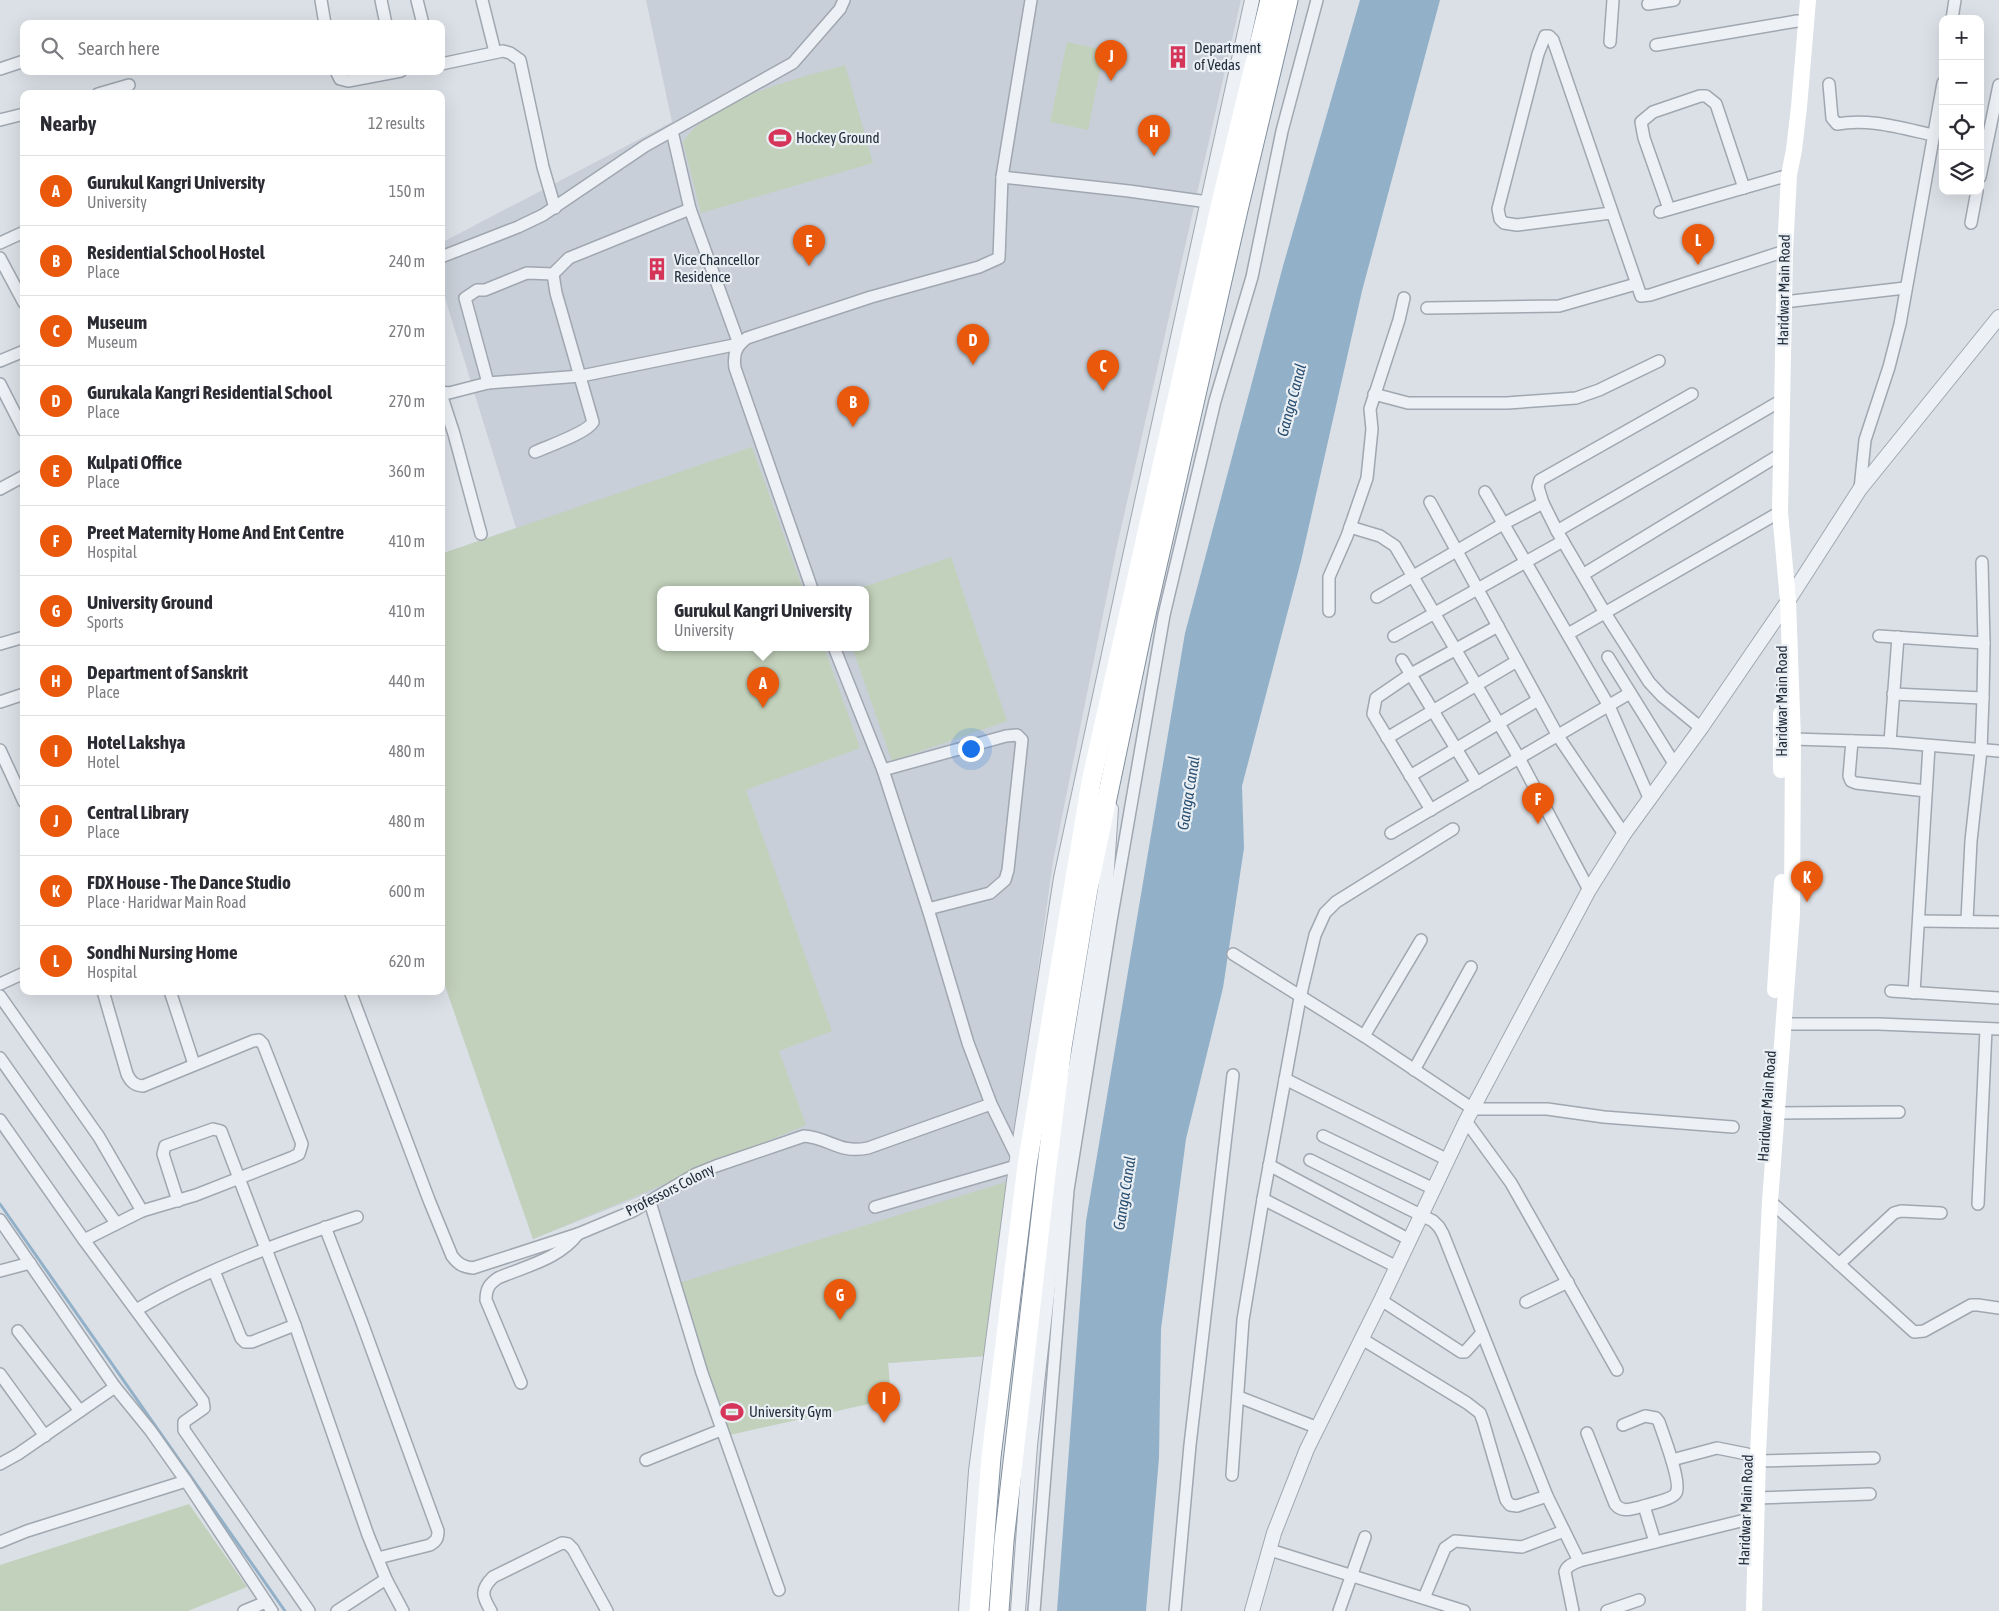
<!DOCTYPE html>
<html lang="en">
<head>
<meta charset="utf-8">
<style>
  :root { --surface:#fff; --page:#f2f2f3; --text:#2b2b33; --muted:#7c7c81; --line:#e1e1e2; --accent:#ea580c }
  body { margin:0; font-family:"Asap Condensed",sans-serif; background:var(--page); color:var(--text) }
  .controls { position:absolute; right:15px; top:15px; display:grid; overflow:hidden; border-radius:10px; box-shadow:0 5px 20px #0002 }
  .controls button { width:45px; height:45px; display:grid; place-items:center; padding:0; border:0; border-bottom:1px solid var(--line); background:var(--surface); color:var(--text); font:25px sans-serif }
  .you { position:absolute; left:970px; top:748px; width:18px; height:18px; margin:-12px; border:4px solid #fff; border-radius:50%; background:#1a73e8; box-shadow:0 0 0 8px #1a73e833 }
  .badge { display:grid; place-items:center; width:32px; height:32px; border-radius:50%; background:var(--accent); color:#fff; font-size:16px; font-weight:700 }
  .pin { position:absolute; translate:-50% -41px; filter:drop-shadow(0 1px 2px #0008) }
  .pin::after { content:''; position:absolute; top:26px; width:18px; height:15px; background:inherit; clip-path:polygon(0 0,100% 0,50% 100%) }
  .popup { position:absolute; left:657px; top:586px; width:212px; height:65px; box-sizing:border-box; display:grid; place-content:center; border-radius:10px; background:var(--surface); filter:drop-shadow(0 1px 4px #0005); font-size:16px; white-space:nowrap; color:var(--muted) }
  .popup b { font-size:19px; color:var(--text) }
  .popup::after { content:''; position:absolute; left:50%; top:100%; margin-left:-10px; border:10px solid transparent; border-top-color:var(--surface) }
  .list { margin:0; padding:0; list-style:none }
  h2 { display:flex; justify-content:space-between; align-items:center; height:65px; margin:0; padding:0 20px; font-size:21px }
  h2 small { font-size:16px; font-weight:400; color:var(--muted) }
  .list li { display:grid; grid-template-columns:32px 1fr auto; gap:15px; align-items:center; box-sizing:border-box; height:70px; padding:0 20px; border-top:1px solid var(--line) }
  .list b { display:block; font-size:19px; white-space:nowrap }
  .list p { margin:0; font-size:16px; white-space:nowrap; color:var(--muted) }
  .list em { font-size:16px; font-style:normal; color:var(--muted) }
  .icon { flex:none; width:28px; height:28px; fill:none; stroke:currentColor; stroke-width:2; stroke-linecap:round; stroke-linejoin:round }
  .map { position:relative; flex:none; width:1999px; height:1611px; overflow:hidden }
  .search { position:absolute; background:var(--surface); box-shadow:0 5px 20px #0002; left:20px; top:20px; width:425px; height:55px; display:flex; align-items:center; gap:12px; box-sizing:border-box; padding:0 18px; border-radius:10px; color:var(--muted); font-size:19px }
  .panel { position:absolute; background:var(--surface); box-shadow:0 5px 20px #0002; left:20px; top:90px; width:425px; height:905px; border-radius:10px }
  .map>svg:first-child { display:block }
  .built { fill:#c8cfd8; fill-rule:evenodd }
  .green { fill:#c2d1bb }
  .water { fill:#92b1c9 }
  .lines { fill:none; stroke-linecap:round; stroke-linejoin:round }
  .stream { stroke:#92b1c9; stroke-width:3 }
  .minor-casing { stroke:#a0a7b0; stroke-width:14 }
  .tertiary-casing { stroke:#a0a7b0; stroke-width:16 }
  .trunk-casing { stroke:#818f9e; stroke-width:21 }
  .minor { stroke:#edf0f5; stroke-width:11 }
  .tertiary { stroke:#edf0f5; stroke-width:14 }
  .secondary { stroke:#fff; stroke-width:16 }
  .trunk { stroke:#fff; stroke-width:19 }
  .labels { text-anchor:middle; stroke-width:4.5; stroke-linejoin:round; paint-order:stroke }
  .poi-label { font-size:15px; fill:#242f3d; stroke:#eaeff4; text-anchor:start }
  .street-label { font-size:15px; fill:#242f3d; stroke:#eaeff4 }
  .water-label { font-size:16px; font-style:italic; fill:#2c5173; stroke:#eaeff4 }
</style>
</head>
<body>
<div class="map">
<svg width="1999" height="1611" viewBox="0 0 1999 1611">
  <rect width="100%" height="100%" fill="#dbe0e6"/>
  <!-- built -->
  <path class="built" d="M646 0H1241L1117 546 1053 861 985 1356 888 1363 891 1399 679 1283 651 1192 533 1239 441 974V554L516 528 441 285V243L672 122ZM660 589H866V647H660Z"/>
  <!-- green -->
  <g class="green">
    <path d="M1067 42 1104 50 1088 130 1050 122Z"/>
    <path d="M845 65 873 163 701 213 683 142C712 98 797 79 845 65Z"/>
    <path d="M752 447 803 589H660V647H824L860 748 746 790 832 1031 779 1051 806 1125 533 1239 441 974V554Z"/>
    <path d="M951 557 1007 721 892 761 852 647H866V589H858Z"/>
    <path d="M1009 1181 985 1356 888 1363 891 1399 725 1436 679 1283Z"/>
    <path d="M189 1504 247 1587 188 1611H0V1565Z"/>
  </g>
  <!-- water -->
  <path class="water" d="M1360 0H1440L1362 291 1301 561 1242 786 1244 848 1223 988 1186 1139 1161 1329 1159 1458 1146 1611H1057L1086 1221 1185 633 1283 266Z"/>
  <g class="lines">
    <!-- stream -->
    <path class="stream" d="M0 1204 285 1611"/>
    <defs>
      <g id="minor">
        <path d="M321 0 325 24"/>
        <path d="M381 0 386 24"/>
        <path d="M417 0 423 24"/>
        <path d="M482 0 495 52"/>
        <path d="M1648 4 1674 0"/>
        <path d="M1952 19 1955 0"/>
        <path d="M1610 42 1613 0"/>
        <path d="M1656 45 1797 21"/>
        <path d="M441 64 503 51 510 53 520 60 543 167 555 208"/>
        <path d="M0 69 24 61"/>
        <path d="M336 71 340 79 348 81 401 71"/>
        <path d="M1829 84 1832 118 1837 124C1869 118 1901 128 1933 135"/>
        <path d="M98 94 129 85"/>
        <path d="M0 120 24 114"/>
        <path d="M1002 177 1129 191 1208 202"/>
        <path d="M1980 177 1999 85"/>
        <path d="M1669 209 1644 138 1641 122 1653 112 1700 96H1706L1716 104 1744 188"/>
        <path d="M1660 212 1789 175"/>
        <path d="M1611 213 1517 225 1504 223 1500 219 1498 209 1538 54 1545 36H1549L1553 40 1641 296 1650 295 1785 251"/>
        <path d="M1971 223 1977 191"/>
        <path d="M0 243 24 232"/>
        <path d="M441 257 518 227 543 215 645 146 793 63 840 9 844 0"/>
        <path d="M0 258 24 303"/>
        <path d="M1784 302 1905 288"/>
        <path d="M1427 308 1559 306 1636 284"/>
        <path d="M0 361 24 351"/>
        <path d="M488 383 465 298 477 290H485L527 273 553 274 569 258 690 209"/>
        <path d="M0 384 24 431"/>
        <path d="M441 392 449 393 488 383 581 376 739 344 690 209 672 131"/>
        <path d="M441 394 454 434 481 534"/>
        <path d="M1374 394 1408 403H1507L1576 398 1599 390 1659 361"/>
        <path d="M1692 394 1540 480 1538 487 1543 503 1557 531 1605 613 1649 682 1662 696 1701 728"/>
        <path d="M535 452C548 446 587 433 593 422L556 293 553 274"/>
        <path d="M0 489 24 476"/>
        <path d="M1860 489 1865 440 1889 367 1900 324 1943 83"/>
        <path d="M1485 492 1609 706 1650 800"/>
        <path d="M1430 502 1558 736 1624 834"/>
        <path d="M1350 527 1380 536 1395 546 1519 758 1589 890"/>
        <path d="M1557 531 1782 400"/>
        <path d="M1584 574 1781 454"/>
        <path d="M812 589 735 368C733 354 736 346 747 338L871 297 979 267 999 258 1002 177 1031 0"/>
        <path d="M1377 597 1503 524 1543 503"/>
        <path d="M1329 611V577L1347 536 1367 478 1372 429 1370 409 1399 320 1404 298"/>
        <path d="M1568 634 1780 512"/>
        <path d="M1394 636 1563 541"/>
        <path d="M1879 636 1984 643"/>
        <path d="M0 644 24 637"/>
        <path d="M834 647 883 770 928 909 968 1043 991 1104 1017 1157"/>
        <path d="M1608 657 1675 765"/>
        <path d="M1402 660 1477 783"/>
        <path d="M1893 694 1983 698"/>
        <path d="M0 702 24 694"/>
        <path d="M1387 738 1517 661"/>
        <path d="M1793 739 1890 742 1999 751"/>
        <path d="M1852 741 1849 776 1851 781 1856 783 1926 791"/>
        <path d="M1890 742 1898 637"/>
        <path d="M0 750 24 802"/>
        <path d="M883 770 1006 736 1017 735 1022 740 1008 870 1005 880 990 893 928 909"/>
        <path d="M1410 776 1538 700"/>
        <path d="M1431 810 1373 714 1376 698 1411 674 1498 626"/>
        <path d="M1391 833 1630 693"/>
        <path d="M1967 920 1971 841 1981 750 1983 698 1984 643 1982 562"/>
        <path d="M1919 921 1999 922"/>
        <path d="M1233 954 1364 1036 1473 1109H1547L1604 1117 1733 1127"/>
        <path d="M0 984 24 973"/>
        <path d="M170 991 194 1064"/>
        <path d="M350 991 429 1200 452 1256C458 1264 463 1267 473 1268L578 1234"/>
        <path d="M1891 991 1999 998"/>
        <path d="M1914 993 1929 746"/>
        <path d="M0 996 99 1137 142 1211"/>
        <path d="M1784 1024H1879L1999 1029"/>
        <path d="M1364 1036 1421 940"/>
        <path d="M0 1058 116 1223"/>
        <path d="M1414 1070 1471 967"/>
        <path d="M1285 1079 1448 1160"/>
        <path d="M1777 1113 1899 1112"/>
        <path d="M0 1120 84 1240 203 1401 204 1408 184 1422V1430L309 1611"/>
        <path d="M1466 1121 1511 1183 1617 1370"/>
        <path d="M1323 1136 1434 1189"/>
        <path d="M1310 1160 1433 1221 1439 1227 1443 1234 1547 1496 1579 1561"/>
        <path d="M1269 1165 1410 1240"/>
        <path d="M1263 1199 1397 1267"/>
        <path d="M178 1201 163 1154 165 1146 213 1129 221 1131 295 1325 368 1535 386 1579 403 1611"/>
        <path d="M1770 1201 1914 1332 1924 1331 1971 1305H1978L1999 1308"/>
        <path d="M650 1202 702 1373 779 1590"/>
        <path d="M1978 1204 1986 1029"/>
        <path d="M875 1207 1016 1166"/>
        <path d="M0 1220 115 1387 150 1430 186 1481 27 1531 0 1542"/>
        <path d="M325 1227 361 1320 438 1531C438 1539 436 1541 430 1545L378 1558"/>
        <path d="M84 1240 142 1211 196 1195 293 1157 299 1154 302 1144 263 1044 259 1040 253 1041 143 1086C134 1085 131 1082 127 1074L103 991"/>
        <path d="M1839 1264 1894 1213 1901 1211 1941 1213"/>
        <path d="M0 1271 30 1263"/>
        <path d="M214 1271 241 1338 245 1342H252L295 1325"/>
        <path d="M1381 1300 1461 1352H1465L1482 1333"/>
        <path d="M1526 1302 1568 1282"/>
        <path d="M136 1310C204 1270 281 1242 357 1217"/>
        <path d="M18 1331 80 1411"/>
        <path d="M1362 1339 1467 1403 1480 1413 1483 1421 1506 1500 1510 1505 1517 1506 1547 1496"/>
        <path d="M0 1374 45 1436"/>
        <path d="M521 1383 486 1300C486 1289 489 1284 498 1278 526 1266 559 1259 578 1234L633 1211 696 1174 716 1166 804 1136C830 1138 839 1154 868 1148L991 1104"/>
        <path d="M1239 1397 1318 1428"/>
        <path d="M1587 1433 1615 1504C1622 1513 1631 1509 1640 1507 1647 1505 1673 1499 1676 1493 1682 1483 1663 1434 1659 1422L1656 1418 1645 1416 1623 1425"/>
        <path d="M646 1460 721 1430"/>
        <path d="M1672 1460 1717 1448 1747 1454"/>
        <path d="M1757 1461 1874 1458"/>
        <path d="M0 1464 18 1454 115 1387"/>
        <path d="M1232 1475 1243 1320 1263 1199 1300 998 1315 935 1325 913 1336 902 1453 829"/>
        <path d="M186 1481 272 1611"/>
        <path d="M1756 1498 1870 1494"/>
        <path d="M1644 1506 1655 1542"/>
        <path d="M1270 1550 1464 1611"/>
        <path d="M1424 1598 1445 1548 1455 1541 1522 1547 1564 1531"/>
        <path d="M244 1611 266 1602"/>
        <path d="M337 1611 386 1579"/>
        <path d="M491 1611C482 1596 480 1590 493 1577L562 1543 568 1544 573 1549 607 1611"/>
        <path d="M1034 1611 1068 1190 1111 921 1164 615 1215 401 1252 277 1282 131 1317 0"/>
        <path d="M1175 1611 1190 1445 1233 1075"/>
        <path d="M1339 1611 1365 1537"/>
        <path d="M1573 1611 1565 1572C1567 1565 1573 1564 1579 1561L1745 1520"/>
        <path d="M1607 1611 1639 1600"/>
      </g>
      <g id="tertiary">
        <path d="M966 1611 976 1471 1016 1166 1061 878 1129 561 1252 0"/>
        <path d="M1018 1611 1030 1445 1065 1135 1106 883 1111 809"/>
        <path d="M1252 1611 1274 1533 1307 1449 1381 1300 1466 1121 1589 890 1624 834 1701 728 1788 601 1860 489 1999 317"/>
      </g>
      <g id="trunk">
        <path d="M979 1611 991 1457 1027 1165 1091 782 1221 203 1270 0"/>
        <path d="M999 1611 1004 1541 1046 1174 1062 1047 1088 889 1141 636 1238 210 1288 0"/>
      </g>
    </defs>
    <!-- minor casing -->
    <use href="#minor" class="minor-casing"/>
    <!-- tertiary casing -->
    <use href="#tertiary" class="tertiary-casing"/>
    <!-- trunk casing -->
    <use href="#trunk" class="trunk-casing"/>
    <!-- minor -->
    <use href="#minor" class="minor"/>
    <!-- tertiary -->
    <use href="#tertiary" class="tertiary"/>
    <!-- secondary -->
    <g class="secondary">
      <path d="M1781 714V770"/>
      <path d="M1775 990 1782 882"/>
      <path d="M1754 1611 1758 1454 1770 1201 1792 914 1793 739 1788 601 1780 512 1785 251 1789 175 1794 150 1799 107 1808 0"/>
    </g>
    <!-- trunk -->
    <use href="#trunk" class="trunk"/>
  </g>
  <!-- icons -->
  <defs>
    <symbol id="building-bare" viewBox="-9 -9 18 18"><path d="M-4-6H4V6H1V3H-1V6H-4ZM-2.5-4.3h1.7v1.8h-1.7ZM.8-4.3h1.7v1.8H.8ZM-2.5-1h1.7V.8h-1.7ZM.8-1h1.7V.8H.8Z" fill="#d6355a" stroke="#eaeff4" stroke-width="2.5" paint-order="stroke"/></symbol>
    <symbol id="stadium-bare" viewBox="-9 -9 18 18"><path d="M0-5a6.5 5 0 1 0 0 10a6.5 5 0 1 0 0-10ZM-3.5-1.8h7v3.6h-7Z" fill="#d6355a" stroke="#eaeff4" stroke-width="2.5" paint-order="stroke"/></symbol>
  </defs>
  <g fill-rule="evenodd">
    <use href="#building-bare" x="1162" y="41" width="32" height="32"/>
    <use href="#stadium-bare" x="764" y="122" width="32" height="32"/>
    <use href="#building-bare" x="641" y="253" width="32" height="32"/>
    <use href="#stadium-bare" x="716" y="1396" width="32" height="32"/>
  </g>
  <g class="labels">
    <!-- poi labels -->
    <g class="poi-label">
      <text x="1194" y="53">Department<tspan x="1194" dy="17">of Vedas</tspan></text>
      <text x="796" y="143">Hockey Ground</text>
      <text x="674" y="265">Vice Chancellor<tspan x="674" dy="17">Residence</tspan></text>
      <text x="749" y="1417">University Gym</text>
    </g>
    <!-- street labels -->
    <g class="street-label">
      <text transform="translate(1784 290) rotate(-89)" y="5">Haridwar Main Road</text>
      <text transform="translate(1782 701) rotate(-90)" y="5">Haridwar Main Road</text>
      <text transform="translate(1767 1106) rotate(-86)" y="5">Haridwar Main Road</text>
      <text transform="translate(670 1190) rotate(-27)" y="5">Professors Colony</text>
      <text transform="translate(1746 1510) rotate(-88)" y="5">Haridwar Main Road</text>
    </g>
    <!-- water labels -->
    <g class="water-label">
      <text transform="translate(1291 400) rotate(-75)" y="6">Ganga Canal</text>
      <text transform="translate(1188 793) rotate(-81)" y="6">Ganga Canal</text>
      <text transform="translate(1124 1193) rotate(-81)" y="6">Ganga Canal</text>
    </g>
  </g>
</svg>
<div class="controls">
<button>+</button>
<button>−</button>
<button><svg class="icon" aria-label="locate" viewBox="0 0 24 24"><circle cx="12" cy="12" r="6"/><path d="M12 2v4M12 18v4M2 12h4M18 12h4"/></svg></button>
<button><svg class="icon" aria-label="layers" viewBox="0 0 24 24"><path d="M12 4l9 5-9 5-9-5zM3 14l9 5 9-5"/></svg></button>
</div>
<div class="you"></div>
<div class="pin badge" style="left:763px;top:708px">A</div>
<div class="popup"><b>Gurukul Kangri University</b>University</div>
<div class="pin badge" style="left:853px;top:427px">B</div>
<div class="pin badge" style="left:1103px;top:391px">C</div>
<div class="pin badge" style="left:973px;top:365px">D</div>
<div class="pin badge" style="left:809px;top:266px">E</div>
<div class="pin badge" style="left:1538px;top:824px">F</div>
<div class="pin badge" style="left:840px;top:1320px">G</div>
<div class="pin badge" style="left:1154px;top:156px">H</div>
<div class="pin badge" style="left:884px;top:1423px">I</div>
<div class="pin badge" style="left:1111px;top:81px">J</div>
<div class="pin badge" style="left:1807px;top:902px">K</div>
<div class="pin badge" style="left:1698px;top:265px">L</div>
<div class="search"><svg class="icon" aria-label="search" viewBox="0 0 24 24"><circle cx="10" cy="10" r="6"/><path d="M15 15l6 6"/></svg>Search here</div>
<section class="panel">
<h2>Nearby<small>12 results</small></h2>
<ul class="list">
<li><span class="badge">A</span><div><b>Gurukul Kangri University</b><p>University</p></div><em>150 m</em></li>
<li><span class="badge">B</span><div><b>Residential School Hostel</b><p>Place</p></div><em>240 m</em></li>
<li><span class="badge">C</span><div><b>Museum</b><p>Museum</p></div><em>270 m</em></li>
<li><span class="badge">D</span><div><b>Gurukala Kangri Residential School</b><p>Place</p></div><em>270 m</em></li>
<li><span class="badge">E</span><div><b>Kulpati Office</b><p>Place</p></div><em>360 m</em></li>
<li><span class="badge">F</span><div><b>Preet Maternity Home And Ent Centre</b><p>Hospital</p></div><em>410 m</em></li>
<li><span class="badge">G</span><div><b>University Ground</b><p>Sports</p></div><em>410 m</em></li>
<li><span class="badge">H</span><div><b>Department of Sanskrit</b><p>Place</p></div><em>440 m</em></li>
<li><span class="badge">I</span><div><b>Hotel Lakshya</b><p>Hotel</p></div><em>480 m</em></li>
<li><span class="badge">J</span><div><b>Central Library</b><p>Place</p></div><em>480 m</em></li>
<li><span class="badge">K</span><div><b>FDX House - The Dance Studio</b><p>Place · Haridwar Main Road</p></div><em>600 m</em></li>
<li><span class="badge">L</span><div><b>Sondhi Nursing Home</b><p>Hospital</p></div><em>620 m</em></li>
</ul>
</section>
</div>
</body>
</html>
